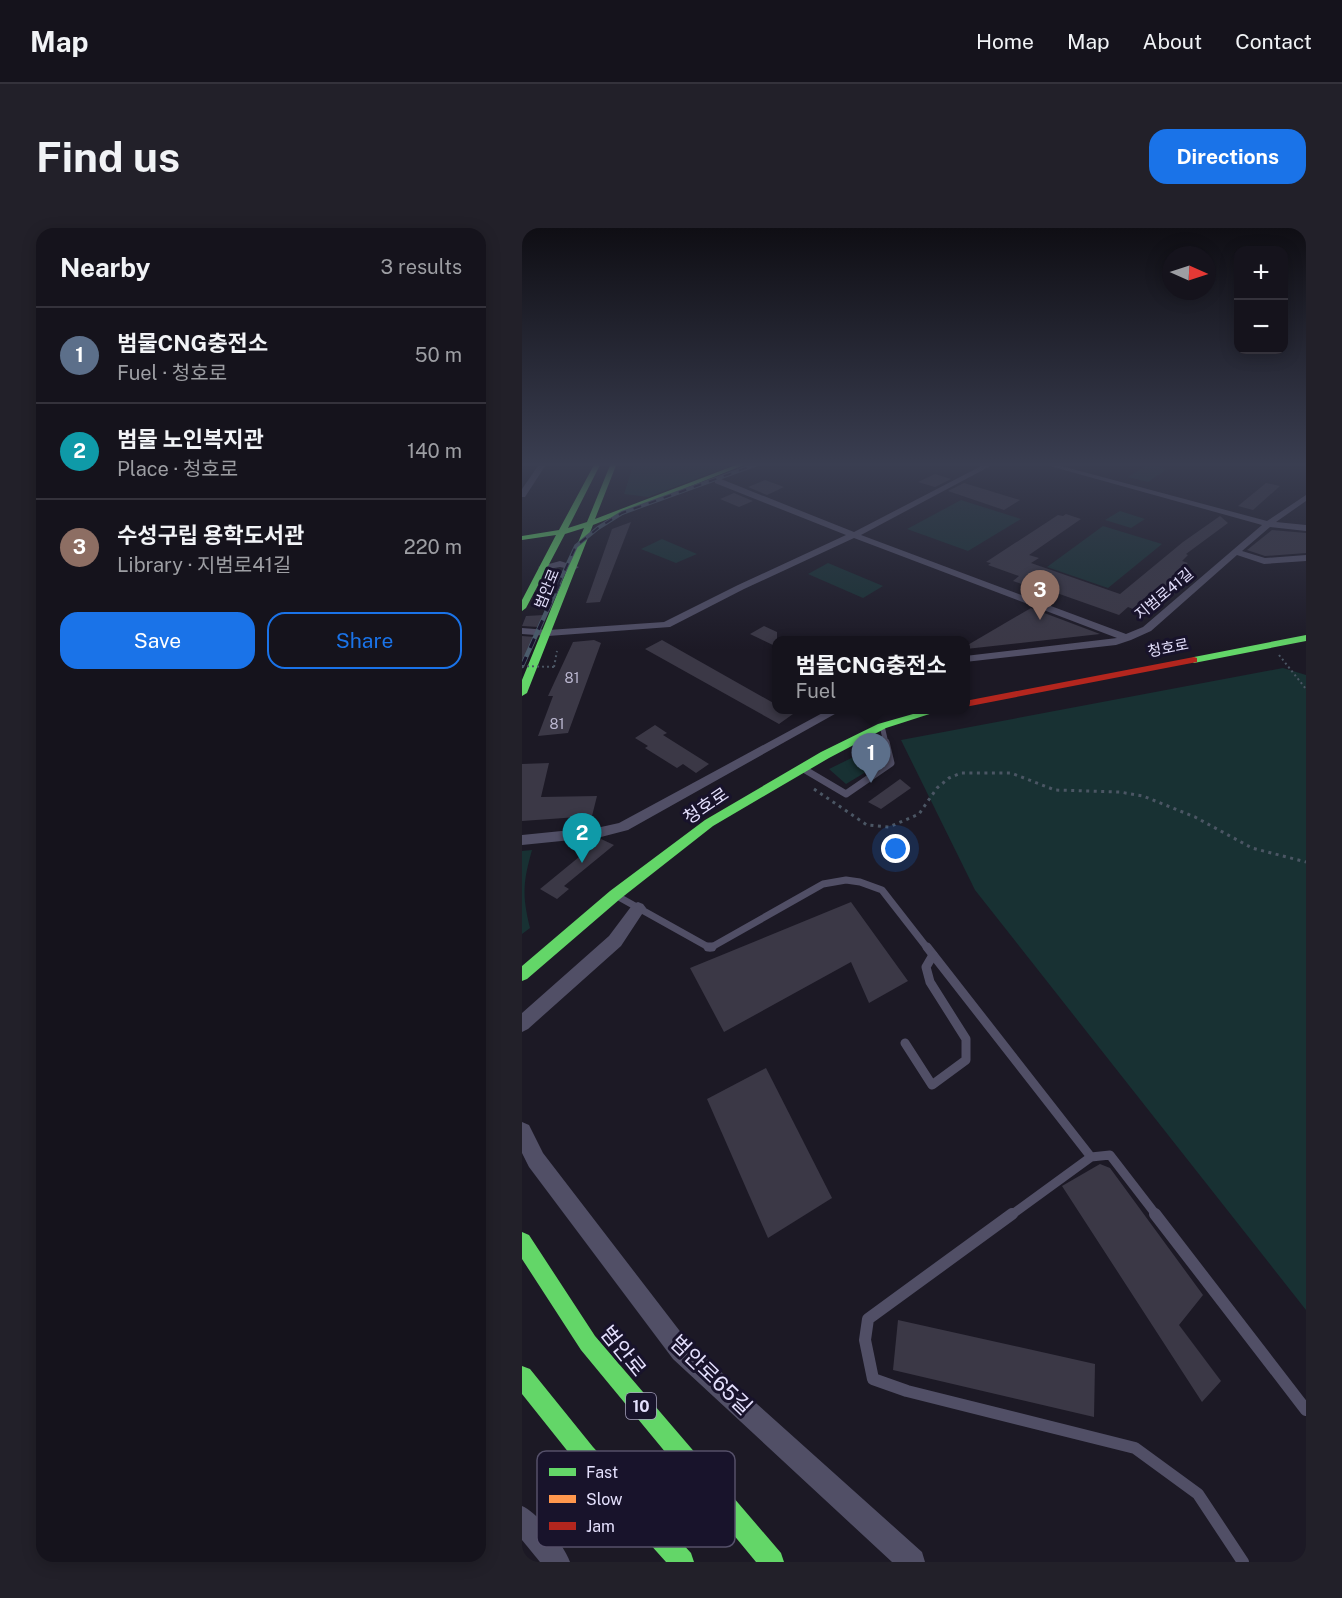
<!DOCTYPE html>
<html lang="en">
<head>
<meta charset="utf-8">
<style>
  :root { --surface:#15131c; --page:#222029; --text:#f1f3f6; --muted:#9d9ea3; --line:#34323b; --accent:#1a73e8 }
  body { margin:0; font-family:"Public Sans","Noto Sans KR",sans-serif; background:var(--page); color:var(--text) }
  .controls { position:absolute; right:18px; top:18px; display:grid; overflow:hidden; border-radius:12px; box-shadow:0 3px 15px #0003 }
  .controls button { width:54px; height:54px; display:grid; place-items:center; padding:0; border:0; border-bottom:2px solid var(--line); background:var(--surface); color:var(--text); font:30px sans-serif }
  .compass { position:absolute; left:640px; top:18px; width:54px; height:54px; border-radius:50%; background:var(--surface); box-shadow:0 3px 15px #0003; rotate:93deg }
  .you { position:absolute; left:374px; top:621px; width:21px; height:21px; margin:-15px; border:4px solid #fff; border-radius:50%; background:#1a73e8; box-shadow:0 0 0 9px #1a73e833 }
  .badge { display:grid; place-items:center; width:39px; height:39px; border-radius:50%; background:var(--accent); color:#fff; font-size:20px; font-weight:700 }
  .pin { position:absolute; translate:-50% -50px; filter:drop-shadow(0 2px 3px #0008) }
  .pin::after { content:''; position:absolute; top:32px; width:21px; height:18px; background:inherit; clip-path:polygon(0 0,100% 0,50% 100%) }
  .popup { position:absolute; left:250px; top:408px; width:198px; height:78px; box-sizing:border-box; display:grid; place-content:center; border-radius:12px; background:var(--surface); filter:drop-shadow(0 2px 4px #0005); font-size:20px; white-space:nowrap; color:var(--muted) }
  .popup b { font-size:22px; color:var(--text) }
  .popup::after { content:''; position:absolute; left:50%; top:100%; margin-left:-12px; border:12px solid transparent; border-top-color:var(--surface) }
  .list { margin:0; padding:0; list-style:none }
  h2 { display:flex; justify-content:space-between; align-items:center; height:78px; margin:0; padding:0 24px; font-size:26px }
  h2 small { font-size:20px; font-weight:400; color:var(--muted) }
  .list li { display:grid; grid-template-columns:39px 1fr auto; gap:18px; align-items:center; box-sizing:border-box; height:96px; padding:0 24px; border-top:2px solid var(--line) }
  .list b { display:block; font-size:22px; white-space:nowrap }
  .list p { margin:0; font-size:20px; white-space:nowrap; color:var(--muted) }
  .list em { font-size:20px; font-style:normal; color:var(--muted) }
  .actions { display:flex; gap:12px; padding:18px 24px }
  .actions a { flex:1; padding:14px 0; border:2px solid var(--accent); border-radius:18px; text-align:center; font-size:21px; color:var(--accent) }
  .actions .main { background:var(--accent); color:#fff }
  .map { position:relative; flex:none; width:784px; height:1334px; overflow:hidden; border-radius:18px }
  header { display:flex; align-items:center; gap:36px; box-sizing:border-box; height:84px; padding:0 30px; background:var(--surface); border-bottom:2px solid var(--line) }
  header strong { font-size:28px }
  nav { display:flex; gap:33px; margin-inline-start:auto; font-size:21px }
  .intro { display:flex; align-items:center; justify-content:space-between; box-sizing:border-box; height:144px; padding:0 36px }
  h1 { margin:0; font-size:42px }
  .button { padding:15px 27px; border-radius:18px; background:var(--accent); color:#fff; font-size:21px; font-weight:700 }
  main { display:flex; gap:36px; padding:0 36px }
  aside { flex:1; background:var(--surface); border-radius:18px; box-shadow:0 3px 15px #0003 }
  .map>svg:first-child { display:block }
  .green { fill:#183133 }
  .building { fill:#3b3846 }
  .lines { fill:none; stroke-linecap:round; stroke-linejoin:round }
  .path-far1 { stroke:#4b5664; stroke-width:2; stroke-dasharray:2 3; stroke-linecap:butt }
  .path { stroke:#4b5664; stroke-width:3; stroke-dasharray:3 4.5; stroke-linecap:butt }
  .lane-far3 { stroke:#514f66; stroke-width:5 }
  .lane-far2 { stroke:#514f66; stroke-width:7 }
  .lane-far1 { stroke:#514f66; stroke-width:9 }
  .lane { stroke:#514f66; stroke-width:12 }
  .street { fill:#514f66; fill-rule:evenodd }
  .fast { fill:#63d668; fill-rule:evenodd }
  .jam { fill:#b3261e; fill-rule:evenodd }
  .rail-far1-casing { stroke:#4b5c6c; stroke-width:4 }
  .rail-casing { stroke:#4b5c6c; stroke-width:4.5 }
  .rail-far1 { stroke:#18132b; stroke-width:2; stroke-dasharray:8; stroke-linecap:butt }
  .rail { stroke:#18132b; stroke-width:3; stroke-dasharray:10; stroke-linecap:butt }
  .path-bridge { stroke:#4b5664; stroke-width:2; stroke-dasharray:2 3; stroke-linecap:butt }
  .labels { text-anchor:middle; stroke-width:6; stroke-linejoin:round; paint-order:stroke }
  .far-number-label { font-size:14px; fill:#bab6cf }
  .far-street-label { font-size:15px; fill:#e4e0fd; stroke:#18132b }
  .shield { fill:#18132b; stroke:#a7a2be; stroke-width:1.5 }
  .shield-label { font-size:16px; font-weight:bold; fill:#e4e0fd }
  .street-label { font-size:18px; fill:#e4e0fd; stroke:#18132b }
  .near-street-label { font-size:21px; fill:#e4e0fd; stroke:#18132b }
  .key { fill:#18132b; stroke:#55506a; stroke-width:1.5 }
  .key-label { font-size:16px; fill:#e4e0fd }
</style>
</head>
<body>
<header>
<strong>Map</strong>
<nav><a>Home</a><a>Map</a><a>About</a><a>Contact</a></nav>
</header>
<div class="intro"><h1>Find us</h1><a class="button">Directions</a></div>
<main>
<aside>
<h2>Nearby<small>3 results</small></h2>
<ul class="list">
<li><span class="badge" style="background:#5c6f8a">1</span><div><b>범물CNG충전소</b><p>Fuel · 청호로</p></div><em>50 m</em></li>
<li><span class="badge" style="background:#0f9aa8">2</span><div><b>범물 노인복지관</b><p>Place · 청호로</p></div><em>140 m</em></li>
<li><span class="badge" style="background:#8d6e63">3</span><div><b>수성구립 용학도서관</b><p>Library · 지범로41길</p></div><em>220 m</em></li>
</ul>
<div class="actions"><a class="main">Save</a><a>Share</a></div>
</aside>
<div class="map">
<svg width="784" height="1334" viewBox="0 0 784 1334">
  <rect width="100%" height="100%" fill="#1c1925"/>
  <!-- green -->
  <g class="green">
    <path d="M112 235H217L126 269 102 266Z"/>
    <path d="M627 236 645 241 626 254 606 249Z"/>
    <path d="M439 272 499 291 446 323 385 301Z"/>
    <path d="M598 283 623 291 609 300 583 292Z"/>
    <path d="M581 298 640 316 586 360 525 339Z"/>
    <path d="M140 311 175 326 154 335 119 321Z"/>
    <path d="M306 335 361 358 341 370 286 346Z"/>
    <path d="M761 440 784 447V1082L453 662 379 512Z"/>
    <path d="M354 518 357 536 324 556 307 541Z"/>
    <path d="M10 622C1 654 0 667 8 700L0 706V623Z"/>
  </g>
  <!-- building -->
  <g class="building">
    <path d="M413 246 429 251 413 259 396 254Z"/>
    <path d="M243 252 262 259 245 267 226 259Z"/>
    <path d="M442 255 498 272 482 282 426 263Z"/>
    <path d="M744 255 758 258 731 282 716 278Z"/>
    <path d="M212 265 231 273 217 279 198 271Z"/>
    <path d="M544 286 559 291 507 327 517 330 509 335 598 366 661 314 698 288 706 295 664 326 666 327 660 333 666 335 649 350 654 351 637 367 629 364 611 381 606 379 597 387 512 357 511 360 491 353 497 348 466 337 469 335 464 334 536 287 541 288Z"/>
    <path d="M109 294 78 374 64 375 90 301Z"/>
    <path d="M750 302 784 305V325L743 328 725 322Z"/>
    <path d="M509 380 578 406 444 421V418Z"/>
    <path d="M22 387 17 399 0 398 4 388Z"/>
    <path d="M242 398 255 404V419L228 406Z"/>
    <path d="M0 408 13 409 0 440Z"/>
    <path d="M72 412 79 415 46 505 16 508 31 468H26L51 414Z"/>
    <path d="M140 412 255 477V482H263L271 486 257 496 123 421Z"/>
    <path d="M133 497 145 505 141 507 187 536 174 545 161 536 155 540 123 520 126 518 113 510Z"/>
    <path d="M27 535 19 569 75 568 70 588 0 593V536Z"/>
    <path d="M378 551 389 560 359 581 346 574Z"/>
    <path d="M79 611 92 617 42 658 47 661 35 671 18 661Z"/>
    <path d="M329 674 386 753 347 775 329 734 202 804 168 740Z"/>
    <path d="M244 840 310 970 246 1010 185 871Z"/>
    <path d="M578 936 588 940 681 1067 657 1097 699 1153 680 1174 540 958Z"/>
    <path d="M376 1092 573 1136 572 1189 371 1142Z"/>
  </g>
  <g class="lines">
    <!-- path-far1 -->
    <g class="path-far1">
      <path d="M757 427 784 461"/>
      <path d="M32 439 35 423"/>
    </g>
    <!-- path -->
    <path class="path" d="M292 561 345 597 367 599 397 586 415 560 427 550 439 545H489L533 562 598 564 621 568 673 589 730 620 784 634"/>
    <!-- lane-far3 -->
    <path class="lane-far3" d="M360 498 364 515"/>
    <!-- lane-far2 -->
    <g class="lane-far2">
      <path d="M280 540 324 566 369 535 364 514"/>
      <path d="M95 668 188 720 301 656 324 652 338 654 360 662 406 721"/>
    </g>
    <!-- lane-far1 -->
    <g class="lane-far1">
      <path d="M186 719H190"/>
      <path d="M405 719 569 929"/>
      <path d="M383 815 410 857 444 832V811L408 754 404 739 411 727"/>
      <path d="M488 988 569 929 588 927 635 988"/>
    </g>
    <!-- lane -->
    <g class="lane">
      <path d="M490 986 346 1091 343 1112 351 1151 385 1163 613 1220 676 1266 721 1334"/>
      <path d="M633 986 784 1182"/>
    </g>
    <!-- street -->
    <g class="street">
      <path d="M18 235H25L3 269H0V261Z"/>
      <path d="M465 235H474L339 307 604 406 621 399 740 297 517 235H528L745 293 784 267V273L754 294 784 297V303L748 299 720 323 743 330 784 327V333L742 336 715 327 629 403 609 412 594 417 443 434V428L595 410 332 310 222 361 148 399 26 408 0 406V400L26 402 142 394 216 357 324 307 193 255V251H199L332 304Z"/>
      <path d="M38 333 57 339 52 342 38 339 21 342 16 339Z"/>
      <path d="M306 482H320L106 602 79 609 0 617V607L79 599 97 595Z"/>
      <path d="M116 674 121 676 124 680 99 718 6 801 0 804V785L87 708 111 676Z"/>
      <path d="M0 894 7 897 21 925 167 1115 400 1324 403 1334H370L151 1131 7 939 0 925Z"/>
      <path d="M0 1278C16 1285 42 1317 48 1334H18L0 1312Z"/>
    </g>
    <!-- fast -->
    <g class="fast">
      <path d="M73 235H79L46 300 65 294 89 235H95L73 291 219 235H227L71 297 5 465 0 468V452L62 300 43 306 4 380 0 383V372L34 307 0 312V308L37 302Z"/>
      <path d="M784 407V413L672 435 667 432 672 429Z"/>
      <path d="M405 482H420L364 500 307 530 191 598 98 671 5 751 0 753V738L88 663 183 592 299 524 356 496Z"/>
      <path d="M0 1004 7 1007 73 1108 259 1325 262 1334H234L59 1122 0 1031Z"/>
      <path d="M0 1138 8 1141 71 1219 169 1325 172 1334H144L55 1235 0 1166Z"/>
    </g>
    <!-- jam -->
    <path class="jam" d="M672 429 675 430V434L443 479V473Z"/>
    <defs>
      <path id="rail-far1" d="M36 357 54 318 76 300 100 285 238 235"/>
      <path id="rail" d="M0 438 37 356"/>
    </defs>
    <!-- rail-far1 casing -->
    <use href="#rail-far1" class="rail-far1-casing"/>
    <!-- rail casing -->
    <use href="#rail" class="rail-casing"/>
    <!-- rail-far1 -->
    <use href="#rail-far1" class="rail-far1"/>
    <!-- rail -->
    <use href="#rail" class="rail"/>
    <!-- path-bridge -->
    <path class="path-bridge" d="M0 438 32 439"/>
  </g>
  <!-- sky -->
  <linearGradient id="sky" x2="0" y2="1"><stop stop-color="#0f0e14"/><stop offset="0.56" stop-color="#3a3e51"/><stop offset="1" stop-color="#3a3e51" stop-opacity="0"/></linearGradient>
  <rect width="784" height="422" fill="url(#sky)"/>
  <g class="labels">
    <!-- far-number labels -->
    <g class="far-number-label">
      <text x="50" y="455">81</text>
      <text x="35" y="501">81</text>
    </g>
    <!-- far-street labels -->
    <g class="far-street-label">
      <text transform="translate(25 361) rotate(-68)" y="5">범안로</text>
      <text transform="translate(642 366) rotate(-40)" y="5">지범로41길</text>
      <text transform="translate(646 420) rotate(-11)" y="5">청호로</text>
    </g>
    <!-- shield labels -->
    <rect class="shield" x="104" y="1165" width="30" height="26" rx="4.5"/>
    <g class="shield-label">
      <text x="119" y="1184">10</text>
    </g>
    <!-- street labels -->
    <g class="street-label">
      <text transform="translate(184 578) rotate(-34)" y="6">청호로</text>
    </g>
    <!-- near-street labels -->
    <g class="near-street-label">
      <text transform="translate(101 1123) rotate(51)" y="7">범안로</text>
      <text transform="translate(189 1147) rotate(44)" y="7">범안로65길</text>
    </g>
  </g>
  <!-- legend -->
  <rect x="15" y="1223" width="198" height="96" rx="9" class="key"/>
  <rect x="27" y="1240" width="27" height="8" fill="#63d668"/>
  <rect x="27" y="1267" width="27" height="8" fill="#ff974d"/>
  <rect x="27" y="1294" width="27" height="8" fill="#b3261e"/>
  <g class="key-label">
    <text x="64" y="1250">Fast</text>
    <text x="64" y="1277">Slow</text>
    <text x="64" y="1304">Jam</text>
  </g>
</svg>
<div class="controls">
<button>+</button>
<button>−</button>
</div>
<svg class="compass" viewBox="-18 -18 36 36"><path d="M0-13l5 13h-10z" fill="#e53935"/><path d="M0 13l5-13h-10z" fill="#9d9ea3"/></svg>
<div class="you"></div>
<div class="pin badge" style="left:349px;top:555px;background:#5c6f8a">1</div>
<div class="popup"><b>범물CNG충전소</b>Fuel</div>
<div class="pin badge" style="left:60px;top:635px;background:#0f9aa8">2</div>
<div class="pin badge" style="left:518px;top:392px;background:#8d6e63">3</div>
</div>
</main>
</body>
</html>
